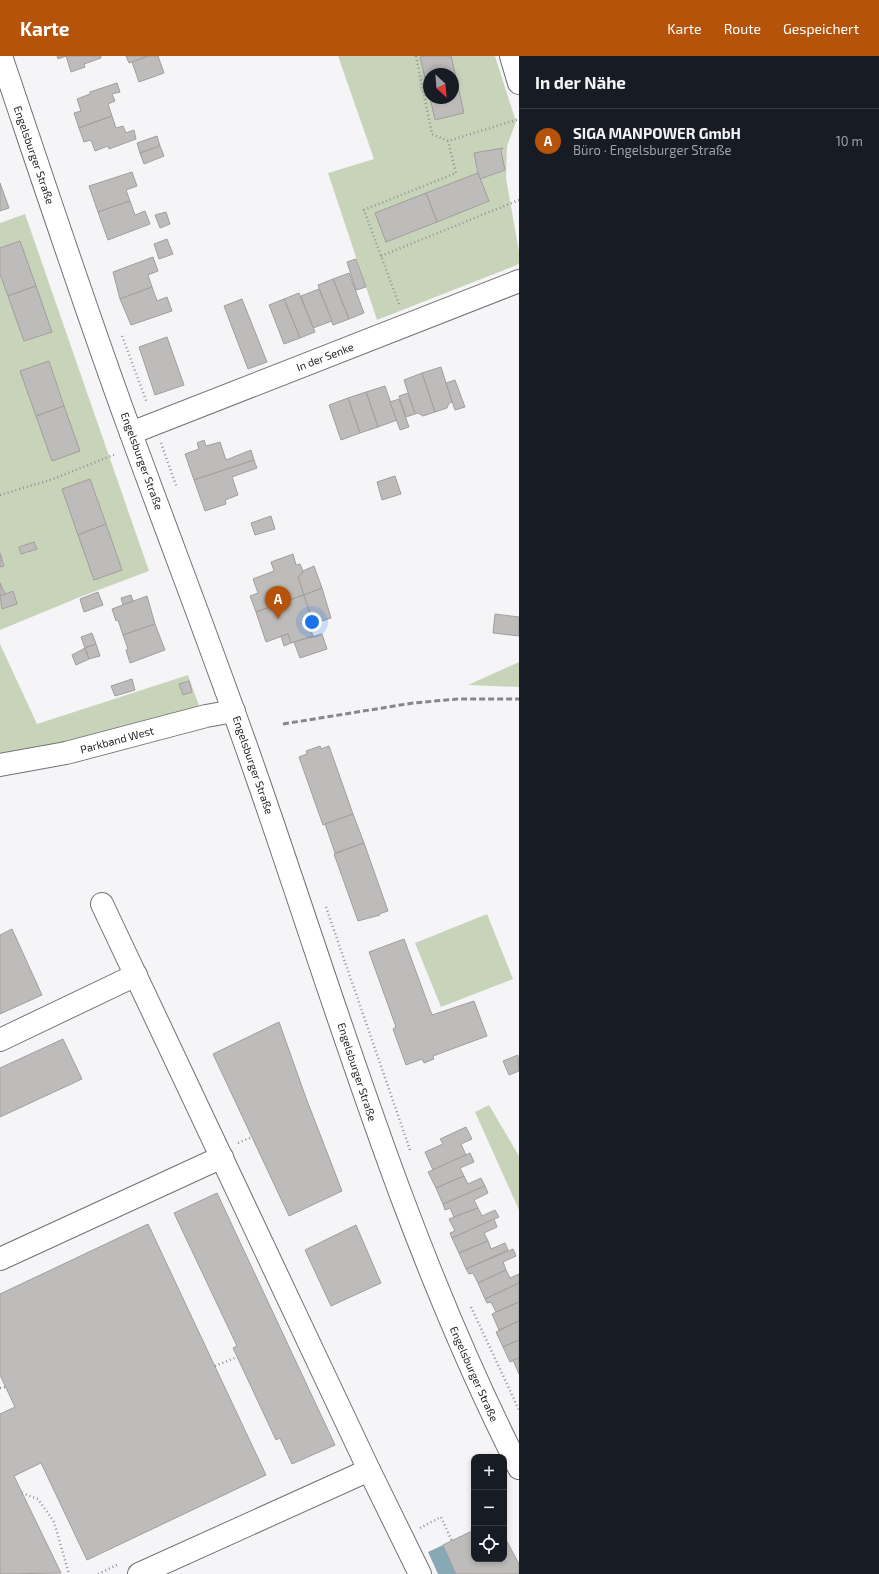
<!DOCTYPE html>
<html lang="de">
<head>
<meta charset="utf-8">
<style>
  :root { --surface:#171b24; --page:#20242c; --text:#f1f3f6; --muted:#9ea1a6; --line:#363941; --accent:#b45309 }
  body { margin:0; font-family:"Exo 2",sans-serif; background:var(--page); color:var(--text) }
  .controls { position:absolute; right:12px; bottom:12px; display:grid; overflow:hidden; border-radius:8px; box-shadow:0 2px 6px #0003 }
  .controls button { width:36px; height:36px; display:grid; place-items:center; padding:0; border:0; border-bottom:1px solid var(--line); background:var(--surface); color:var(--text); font:20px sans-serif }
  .compass { position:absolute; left:423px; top:12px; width:36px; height:36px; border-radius:50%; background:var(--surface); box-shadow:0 2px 6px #0003; rotate:154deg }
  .you { position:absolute; left:312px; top:566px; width:14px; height:14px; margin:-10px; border:3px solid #fff; border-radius:50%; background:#1a73e8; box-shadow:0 0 0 6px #1a73e833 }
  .badge { display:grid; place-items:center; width:26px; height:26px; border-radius:50%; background:var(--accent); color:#fff; font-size:13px; font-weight:700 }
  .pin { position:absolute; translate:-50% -33px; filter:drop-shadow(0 1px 2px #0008) }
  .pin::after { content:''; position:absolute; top:21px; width:14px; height:12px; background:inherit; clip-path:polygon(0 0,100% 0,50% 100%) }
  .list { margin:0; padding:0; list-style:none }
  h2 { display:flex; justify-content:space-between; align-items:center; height:52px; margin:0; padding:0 16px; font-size:17px }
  h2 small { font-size:13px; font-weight:400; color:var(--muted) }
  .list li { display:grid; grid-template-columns:26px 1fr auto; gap:12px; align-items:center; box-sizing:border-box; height:64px; padding:0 16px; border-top:1px solid var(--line) }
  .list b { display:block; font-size:15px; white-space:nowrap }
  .list p { margin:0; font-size:13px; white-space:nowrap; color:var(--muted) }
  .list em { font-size:13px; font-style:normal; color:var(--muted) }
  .icon { flex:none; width:22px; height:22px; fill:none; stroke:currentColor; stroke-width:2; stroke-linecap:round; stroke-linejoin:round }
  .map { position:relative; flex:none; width:519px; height:1518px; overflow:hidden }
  header { display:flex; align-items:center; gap:24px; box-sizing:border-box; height:56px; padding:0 20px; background:var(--accent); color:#fff }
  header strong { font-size:19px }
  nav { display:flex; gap:22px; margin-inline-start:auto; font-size:14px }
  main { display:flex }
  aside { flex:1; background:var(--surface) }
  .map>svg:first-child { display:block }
  .green { fill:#c8d4ba; fill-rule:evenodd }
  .water { fill:#87a9b5 }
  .building { fill:#bebcbb; stroke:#a19e9d }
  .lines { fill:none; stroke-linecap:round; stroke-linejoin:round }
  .minor-casing { stroke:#727274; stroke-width:24 }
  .path { stroke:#929294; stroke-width:2.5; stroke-dasharray:1 3; stroke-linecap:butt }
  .minor { stroke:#fff; stroke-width:22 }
  .rail { stroke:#878789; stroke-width:3; stroke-dasharray:6 3; stroke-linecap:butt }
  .labels { text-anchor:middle; stroke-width:3; stroke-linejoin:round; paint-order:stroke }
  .street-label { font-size:11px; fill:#242425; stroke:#fff }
</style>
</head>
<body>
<header>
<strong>Karte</strong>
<nav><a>Karte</a><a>Route</a><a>Gespeichert</a></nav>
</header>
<main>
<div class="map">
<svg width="519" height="1518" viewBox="0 0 519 1518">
  <rect width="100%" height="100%" fill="#f5f5f8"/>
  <!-- green -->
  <g class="green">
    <path d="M338 0H495L516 66 507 90 506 122 519 196V207L517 209 377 264 328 117 374 103ZM429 18H453V42H429Z"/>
    <path d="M25 158 149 515 80 541 0 574V167Z"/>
    <path d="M0 588 37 668 188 619 207 672 70 706 0 718Z"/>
    <path d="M519 606V631L468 629Z"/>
    <path d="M487 858 513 923 441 951 415 887Z"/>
    <path d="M489 1049 519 1100V1154L475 1056Z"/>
  </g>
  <!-- water -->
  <path class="water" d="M443 1489 456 1518H438L428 1496Z"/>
  <!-- building -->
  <g class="building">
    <path d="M57 0H101V2L84 8 85 11 71 16 66 0 58 3Z"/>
    <path d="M126 0H148L129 7Z"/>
    <path d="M148 0H158L164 17 139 26 132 6Z"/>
    <path d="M425 0H451L464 57 435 64 430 42H453V18H429V39L420 1Z"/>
    <path d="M117 27 120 36 112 38 115 45 108 48 112 60 79 72 74 57 81 55 77 43 90 38V36Z"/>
    <path d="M112 60 116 72 123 70 126 77 134 74 136 83 109 93 108 90 95 95 91 84 84 86 79 72Z"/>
    <path d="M157 80 160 90 140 97 137 87Z"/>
    <path d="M160 90 164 100 144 108 140 97Z"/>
    <path d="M503 92 501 95 505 114 480 123 478 117 474 97Z"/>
    <path d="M132 116 137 130 126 134 130 145 98 156 89 130Z"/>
    <path d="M478 117 489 145 437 166 426 137Z"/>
    <path d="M0 127 9 152 0 155Z"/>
    <path d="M426 137 437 166 386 186 375 157Z"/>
    <path d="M130 145 135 159 145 155 150 168 108 184 98 156Z"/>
    <path d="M166 156 170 168 160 172 155 159Z"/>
    <path d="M167 183 173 198 159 203 154 188Z"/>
    <path d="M20 185 36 230 8 240 0 218V192Z"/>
    <path d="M153 201 158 215 148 219 152 231 120 243 113 216Z"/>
    <path d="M356 203 366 231 356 234 347 206Z"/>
    <path d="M349 217 364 257 349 263 333 223Z"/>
    <path d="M333 223 349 263 333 269 318 229Z"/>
    <path d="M36 230 52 276 24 285 8 240Z"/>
    <path d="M152 231 157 245 167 241 172 255 131 269 120 243Z"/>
    <path d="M319 233 332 265 313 272 301 240Z"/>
    <path d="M299 237 315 276 300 282 284 243Z"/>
    <path d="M242 243 267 306 248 313 224 250Z"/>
    <path d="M284 243 300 282 284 288 269 249Z"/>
    <path d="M167 281 184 329 155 339 139 291Z"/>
    <path d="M49 305 64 350 36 360 20 315Z"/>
    <path d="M441 311 452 346 449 347 447 352 435 356 422 317Z"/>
    <path d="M422 317 435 356 423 360 418 357 415 358 404 324Z"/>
    <path d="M455 324 465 351 455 354 446 327Z"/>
    <path d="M385 330 397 364 378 371 366 336Z"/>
    <path d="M366 336 378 371 360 377 348 342Z"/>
    <path d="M408 337 415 358 406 361 399 340Z"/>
    <path d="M348 342 360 377 341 384 329 349Z"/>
    <path d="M399 343 409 371 400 374 390 346Z"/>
    <path d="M64 350 80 395 52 405 36 360Z"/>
    <path d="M204 384 206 390 220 386 226 404 251 394 254 404 194 424 185 398 199 393 197 387Z"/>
    <path d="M254 404 257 412 232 421 238 439 225 444 226 448 205 455 194 424Z"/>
    <path d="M395 420 401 438 382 444 377 426Z"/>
    <path d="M90 423 106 468 78 479 62 433Z"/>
    <path d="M271 460 275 473 255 479 251 467Z"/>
    <path d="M106 468 122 514 94 524 78 479Z"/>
    <path d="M34 486 37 493 21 498 19 491Z"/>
    <path d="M0 497 4 510 0 511Z"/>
    <path d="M293 498 296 509 300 508 303 515 302 518 298 521 304 539 256 556 250 540 258 537 253 523 274 515 271 506Z"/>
    <path d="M314 510 322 532 304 539 298 521 302 518 303 515Z"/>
    <path d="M0 527 5 538 0 540Z"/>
    <path d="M322 532 331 562 313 568 304 539Z"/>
    <path d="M13 535 17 548 2 553 0 540Z"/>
    <path d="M98 536 103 549 84 556 80 543Z"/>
    <path d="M131 539 133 545 123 549 121 542Z"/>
    <path d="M304 539 313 568 309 569 313 580 291 587 288 578 266 586 256 556Z"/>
    <path d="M147 540 155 568 123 579 118 564 116 565 112 553Z"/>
    <path d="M495 558 519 561V580L493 577Z"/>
    <path d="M155 568 165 594 130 607 126 594 128 593 123 579Z"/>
    <path d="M92 577 96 588 85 592 81 581Z"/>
    <path d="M288 578 291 587 284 590 281 580Z"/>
    <path d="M322 578 327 593 300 602 294 586Z"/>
    <path d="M96 588 100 600 89 603 85 592Z"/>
    <path d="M85 592 89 603 76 609 72 599Z"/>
    <path d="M132 623 135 634 115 640 111 630Z"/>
    <path d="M189 625 192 636 183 639 179 628Z"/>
    <path d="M320 690 321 693 329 690 353 758 323 769 299 701 307 698 306 695Z"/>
    <path d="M353 758 364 787 335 797 325 768Z"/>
    <path d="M364 787 388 855 379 858 380 859 358 865 334 798Z"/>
    <path d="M12 873 42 939 0 958V879Z"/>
    <path d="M404 883 432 959 474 945 487 980 433 1000 434 1003 424 1007 422 1003 406 1009 393 973 396 971 369 896Z"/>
    <path d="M279 966 306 1042 342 1135 289 1160 213 998Z"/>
    <path d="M63 983 82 1023 0 1061V1012Z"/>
    <path d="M518 999 519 1015 509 1019 503 1005Z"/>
    <path d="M466 1071 472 1083 461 1088 466 1099 433 1114 425 1096 443 1088 440 1083Z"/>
    <path d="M470 1097 474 1106 460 1112 464 1120 436 1132 428 1116Z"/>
    <path d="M464 1120 468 1128 481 1122 485 1130 443 1148 436 1132Z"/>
    <path d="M485 1130 488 1137 474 1144 478 1152 454 1161 450 1152 445 1154 443 1148Z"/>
    <path d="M217 1137 335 1389 292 1408 280 1382 276 1384 233 1292 237 1290 174 1157Z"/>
    <path d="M478 1152 482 1160 495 1154 499 1161 452 1182 450 1177 455 1175 449 1163Z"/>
    <path d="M494 1163 497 1171 484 1177 488 1185 459 1197 452 1182Z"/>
    <path d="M148 1168 266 1419 87 1504 41 1407 14 1420 61 1517 0 1518V1358L15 1351 0 1319V1238Z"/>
    <path d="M356 1169 381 1227 331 1250 305 1194Z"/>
    <path d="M488 1185 491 1193 505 1187 508 1194 466 1213 459 1197Z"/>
    <path d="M513 1193 516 1200 503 1206 506 1214 478 1227 473 1217 469 1218 466 1213Z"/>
    <path d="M506 1214 510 1222 519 1218V1227L485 1243 478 1227Z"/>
    <path d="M519 1227V1246L496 1256 491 1246 487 1247 485 1243Z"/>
    <path d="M519 1246V1265L499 1274 492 1258Z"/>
    <path d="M519 1265V1284L503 1291 496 1276Z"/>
    <path d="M519 1284V1302L510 1306 503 1291Z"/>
    <path d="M519 1302V1318L513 1304Z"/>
    <path d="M474 1474V1503H504V1480L519 1508V1518H456L443 1489Z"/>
  </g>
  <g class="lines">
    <defs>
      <g id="minor">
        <path d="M1 0C43 124 84 249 129 372 172 490 218 608 259 727 339 958 408 1194 519 1412"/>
        <path d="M511 0 519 27"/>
        <path d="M131 377 519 225"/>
        <path d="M0 709 66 697 206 660 234 655"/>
        <path d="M102 848 369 1414 420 1518"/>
        <path d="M0 984 136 919"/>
        <path d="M0 1203 222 1101"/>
        <path d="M139 1518 369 1414"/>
      </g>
    </defs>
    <!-- minor casing -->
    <use href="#minor" class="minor-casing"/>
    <!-- path -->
    <g class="path">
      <path d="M416 0 432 78 448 85 519 63"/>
      <path d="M381 200 519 144"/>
      <path d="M399 248 364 154 456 117 448 85"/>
      <path d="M122 280 147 347"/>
      <path d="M161 387 177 432"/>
      <path d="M0 439 53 423 116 398"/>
      <path d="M326 851 410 1094"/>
      <path d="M238 1087 252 1081"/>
      <path d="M471 1251 519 1354"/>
      <path d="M215 1310 237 1301"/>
      <path d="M0 1332 5 1331"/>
      <path d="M22 1437 38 1443 54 1466 69 1518"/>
      <path d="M420 1472 441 1461 452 1485"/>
      <path d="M98 1518 119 1508"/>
    </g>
    <!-- minor -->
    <use href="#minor" class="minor"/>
    <!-- rail -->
    <path class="rail" d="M283 668 413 647 458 643H519"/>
  </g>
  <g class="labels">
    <!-- street labels -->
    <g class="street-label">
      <text transform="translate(34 99) rotate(71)" y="4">Engelsburger Straße</text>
      <text transform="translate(325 301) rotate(-21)" y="4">In der Senke</text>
      <text transform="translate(142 405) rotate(70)" y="4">Engelsburger Straße</text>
      <text transform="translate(117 684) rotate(-15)" y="4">Parkband West</text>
      <text transform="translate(253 709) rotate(71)" y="4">Engelsburger Straße</text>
      <text transform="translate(357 1016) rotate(72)" y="4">Engelsburger Straße</text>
      <text transform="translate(474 1318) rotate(66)" y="4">Engelsburger Straße</text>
    </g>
  </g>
</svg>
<div class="controls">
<button>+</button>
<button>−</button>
<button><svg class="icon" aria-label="locate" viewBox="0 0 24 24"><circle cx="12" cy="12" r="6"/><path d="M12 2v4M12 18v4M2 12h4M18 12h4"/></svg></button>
</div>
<svg class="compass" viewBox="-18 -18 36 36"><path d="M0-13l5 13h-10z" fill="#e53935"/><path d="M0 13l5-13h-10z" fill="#9ea1a6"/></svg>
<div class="you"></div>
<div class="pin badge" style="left:278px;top:563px">A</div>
</div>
<aside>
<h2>In der Nähe<small></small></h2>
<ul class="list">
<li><span class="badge">A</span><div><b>SIGA MANPOWER GmbH</b><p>Büro · Engelsburger Straße</p></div><em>10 m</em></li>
</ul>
</aside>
</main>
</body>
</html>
